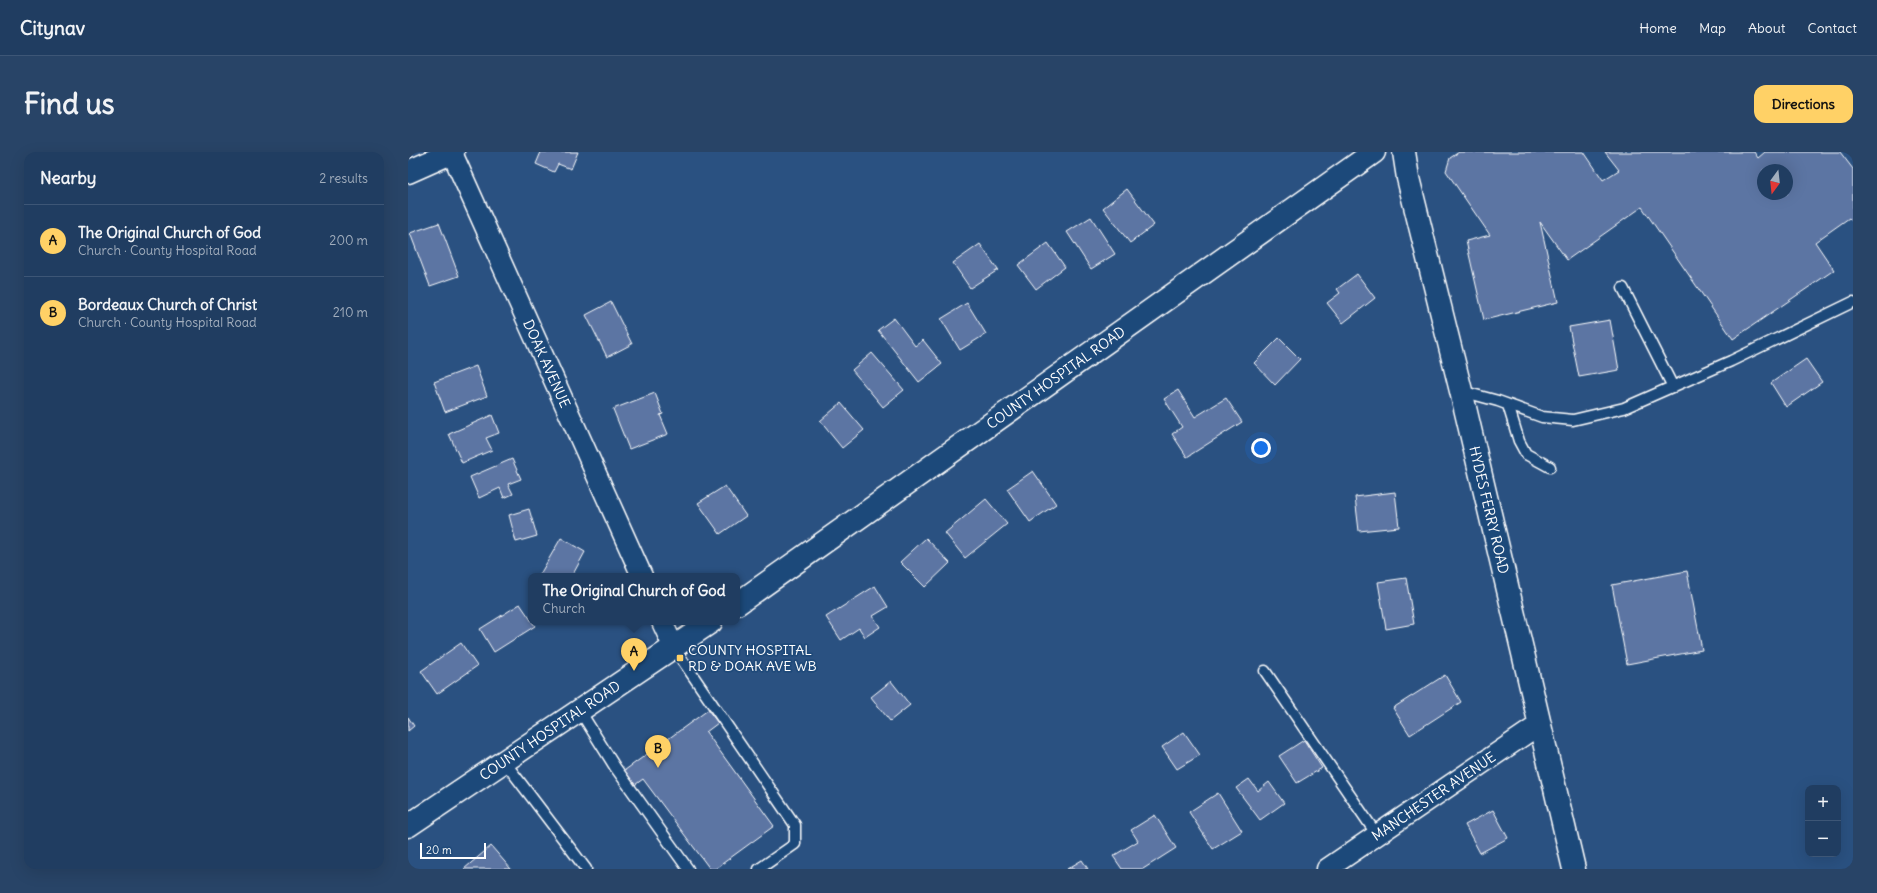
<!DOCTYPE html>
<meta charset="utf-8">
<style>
body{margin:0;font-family:Delius,sans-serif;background:#284467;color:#f1f3f6}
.controls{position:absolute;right:12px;bottom:12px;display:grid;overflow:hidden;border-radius:8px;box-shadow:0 4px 16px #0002}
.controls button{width:36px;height:36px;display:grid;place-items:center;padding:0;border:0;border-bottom:1px solid #3d5676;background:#203d61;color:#f1f3f6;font:20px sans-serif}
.compass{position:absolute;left:1349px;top:12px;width:36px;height:36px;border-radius:50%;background:#203d61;box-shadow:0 4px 16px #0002;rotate:195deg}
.scale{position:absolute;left:12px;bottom:10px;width:66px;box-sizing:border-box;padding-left:4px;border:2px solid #fff;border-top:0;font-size:11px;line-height:14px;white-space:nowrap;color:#fff;-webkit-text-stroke:3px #1f4a7a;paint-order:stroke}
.you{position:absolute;left:853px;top:296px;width:14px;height:14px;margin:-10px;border:3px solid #fff;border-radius:50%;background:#1a73e8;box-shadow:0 0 0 6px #1a73e833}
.badge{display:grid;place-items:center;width:26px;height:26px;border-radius:50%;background:#ffd166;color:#111;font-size:13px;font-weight:700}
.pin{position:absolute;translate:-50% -33px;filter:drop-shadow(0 1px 2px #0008)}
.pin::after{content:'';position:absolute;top:21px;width:14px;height:12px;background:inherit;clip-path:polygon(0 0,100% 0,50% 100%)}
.popup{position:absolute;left:120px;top:421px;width:212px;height:52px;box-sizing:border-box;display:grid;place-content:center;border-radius:8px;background:#203d61;filter:drop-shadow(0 1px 3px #0005);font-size:13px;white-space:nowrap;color:#a2aebd}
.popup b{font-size:15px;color:#f1f3f6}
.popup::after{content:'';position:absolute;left:50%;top:100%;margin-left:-8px;border:8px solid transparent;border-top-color:#203d61}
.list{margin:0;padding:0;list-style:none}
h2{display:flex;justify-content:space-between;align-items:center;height:52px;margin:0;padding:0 16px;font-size:17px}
h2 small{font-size:13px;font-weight:400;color:#a2aebd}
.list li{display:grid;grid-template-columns:26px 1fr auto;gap:12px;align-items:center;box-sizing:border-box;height:72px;padding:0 16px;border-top:1px solid #3d5676}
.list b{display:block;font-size:15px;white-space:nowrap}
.list p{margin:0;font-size:13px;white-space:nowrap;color:#a2aebd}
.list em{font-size:13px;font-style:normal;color:#a2aebd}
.map{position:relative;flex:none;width:1445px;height:717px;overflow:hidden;border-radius:12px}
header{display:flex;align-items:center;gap:24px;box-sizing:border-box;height:56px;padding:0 20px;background:#203d61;border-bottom:1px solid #3d5676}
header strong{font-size:19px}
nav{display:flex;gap:22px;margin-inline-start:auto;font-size:14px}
.intro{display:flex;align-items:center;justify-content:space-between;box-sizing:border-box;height:96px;padding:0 24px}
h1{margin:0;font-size:28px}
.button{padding:10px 18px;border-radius:12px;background:#ffd166;color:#111;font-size:14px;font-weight:700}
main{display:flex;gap:24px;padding:0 24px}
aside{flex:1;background:#203d61;border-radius:12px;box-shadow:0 4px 16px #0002}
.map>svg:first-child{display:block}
.building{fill:#5c74a3;stroke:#fff;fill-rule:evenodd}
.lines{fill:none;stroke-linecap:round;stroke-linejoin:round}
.lane-casing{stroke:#fff;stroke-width:13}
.street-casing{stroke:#fff;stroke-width:23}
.secondary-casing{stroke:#fff;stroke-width:25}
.lane{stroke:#1f4a7a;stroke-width:10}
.street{stroke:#1f4a7a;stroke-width:20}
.secondary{stroke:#1f4a7a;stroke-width:22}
.poi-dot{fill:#ffd166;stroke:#1f4a7a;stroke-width:1.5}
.labels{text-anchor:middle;stroke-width:3.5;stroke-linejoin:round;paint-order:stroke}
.street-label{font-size:14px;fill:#fff;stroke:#1f4a7a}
.poi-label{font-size:14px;fill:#fff;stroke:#1f4a7a;text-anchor:start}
</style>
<header>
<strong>Citynav</strong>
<nav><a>Home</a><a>Map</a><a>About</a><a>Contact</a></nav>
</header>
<div class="intro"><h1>Find us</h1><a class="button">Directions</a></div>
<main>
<aside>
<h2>Nearby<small>2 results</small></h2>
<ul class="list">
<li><span class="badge">A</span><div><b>The Original Church of God</b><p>Church · County Hospital Road</p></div><em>200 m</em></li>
<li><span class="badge">B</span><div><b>Bordeaux Church of Christ</b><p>Church · County Hospital Road</p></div><em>210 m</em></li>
</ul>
</aside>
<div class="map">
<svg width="1445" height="717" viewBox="0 0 1445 717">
<rect width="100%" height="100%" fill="#2a5181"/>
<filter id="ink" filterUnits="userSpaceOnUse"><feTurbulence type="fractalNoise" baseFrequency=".025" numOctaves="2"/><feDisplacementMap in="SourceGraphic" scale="8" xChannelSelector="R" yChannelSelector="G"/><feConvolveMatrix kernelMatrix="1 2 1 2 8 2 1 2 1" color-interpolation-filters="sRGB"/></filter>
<g filter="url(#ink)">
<path class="building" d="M133,0H170L163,17L150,12L146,20L128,12Z
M1051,0H1176L1195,28L1211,18L1197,0H1346L1350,6L1357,0H1432L1445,17V70L1441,66L1407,90L1426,118L1325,187L1234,55L1159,108L1132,70L1150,150L1076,168L1058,89L1082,83L1038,19L1042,6ZM1355,18H1379V42H1355Z
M719,37L746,73L722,91L695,56Z
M683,65L707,102L683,117L659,80Z
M31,71L51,124L22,134L2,81Z
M640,91L657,115L628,137L610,113Z
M572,92L590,118L562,136L545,111Z
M949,122L967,146L935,171L919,151L932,141L929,137Z
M203,150L224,192L199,205L178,163Z
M559,151L578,182L552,198L533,167Z
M486,166L507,194L515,188L534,212L511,230L470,178Z
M1202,168L1211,218L1171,225L1161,175Z
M871,186L892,207L867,233L846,211Z
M464,201L496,238L475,255L444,218Z
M1398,207L1414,230L1378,255L1363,231Z
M68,214L79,244L37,260L26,230Z
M770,238L787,265L818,246L834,270L779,305L764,282L774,275L756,247Z
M247,241L255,262L252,263L260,282L221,297L205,257Z
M433,251L456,278L434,296L412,269Z
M84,263L91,281L78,286L84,298L54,311L41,282Z
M104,307L113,327L100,332L105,342L96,346L92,336L71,346L62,325Z
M625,319L648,352L622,370L599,337Z
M317,334L338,364L312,382L290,351Z
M987,340L991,375L951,379L947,345Z
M578,347L599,372L557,406L537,381Z
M121,357L129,384L108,390L101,363Z
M153,386L177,400L164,424H131Z
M518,386L542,411L517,435L492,410Z
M1279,419L1294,498L1219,512L1204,433Z
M998,426L1006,472L978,477L970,430Z
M467,434L480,455L465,464L472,475L457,485L451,476L433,488L418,465Z
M112,452L127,474L86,500L72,477Z
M53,491L69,514L29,542L13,519Z
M1037,523L1053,550L1002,583L985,556Z
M483,529L502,553L482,569L463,545Z
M300,558L310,571L298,580L366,674L307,717H302L235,627L224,635L213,621Z
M0,565L6,574L0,579Z
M776,580L792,603L769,617L754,595Z
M896,588L914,616L889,631L871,604Z
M841,627L850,639L861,630L876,651L852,668L828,636Z
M810,641L834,679L805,697L781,660Z
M1085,658L1100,686L1072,701L1057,673Z
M747,663L768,696L735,717H714L705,704L730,689L723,678Z
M83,694L103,717H56Z
M674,708L680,717H659Z"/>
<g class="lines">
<g class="lane-casing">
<path id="lane" d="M1215,136L1265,235
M1053,239L1090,249L1134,265L1165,268L1216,256L1323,209L1445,150
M1100,253L1111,289L1118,302L1142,315
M266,496L387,673V692L351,717
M857,519L969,683
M172,559L207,615L280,717
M96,609L178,717"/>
</g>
<g class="street-casing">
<g id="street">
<path id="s1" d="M44,1L234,424"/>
<path d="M254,470L266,496"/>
<path id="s2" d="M919,717L1132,572"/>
</g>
</g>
<g class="secondary-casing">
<g id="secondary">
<path id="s3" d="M996,0L1000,26L1053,239L1166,717"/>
<path d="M0,20L45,0"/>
<path id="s4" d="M329,452L966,0"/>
<path id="s5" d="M0,674L303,470"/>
</g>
</g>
<use href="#lane" class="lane"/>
<use href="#street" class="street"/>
<use href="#secondary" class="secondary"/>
</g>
</g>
<rect class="poi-dot" x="268" y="502" width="8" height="8" rx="2"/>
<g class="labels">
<g class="street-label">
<text dy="5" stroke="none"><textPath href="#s1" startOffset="231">DOAK AVENUE</textPath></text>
<text dy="5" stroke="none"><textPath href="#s4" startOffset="391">COUNTY HOSPITAL ROAD</textPath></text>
<text dy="5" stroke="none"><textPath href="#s3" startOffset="368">HYDES FERRY ROAD</textPath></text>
<text dy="5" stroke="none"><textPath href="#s5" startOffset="171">COUNTY HOSPITAL ROAD</textPath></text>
<text dy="5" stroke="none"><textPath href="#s2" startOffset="129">MANCHESTER AVENUE</textPath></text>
</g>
<g class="poi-label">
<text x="280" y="503">COUNTY HOSPITAL<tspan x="280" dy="16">RD &amp; DOAK AVE WB</tspan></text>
</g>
</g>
</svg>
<div class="controls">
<button>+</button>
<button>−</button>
</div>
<svg class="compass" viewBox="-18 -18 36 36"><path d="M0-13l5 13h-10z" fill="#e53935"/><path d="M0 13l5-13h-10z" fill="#a2aebd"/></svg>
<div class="scale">20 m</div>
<div class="you"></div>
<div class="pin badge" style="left:226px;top:519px">A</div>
<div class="popup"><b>The Original Church of God</b>Church</div>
<div class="pin badge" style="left:250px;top:616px">B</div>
</div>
</main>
